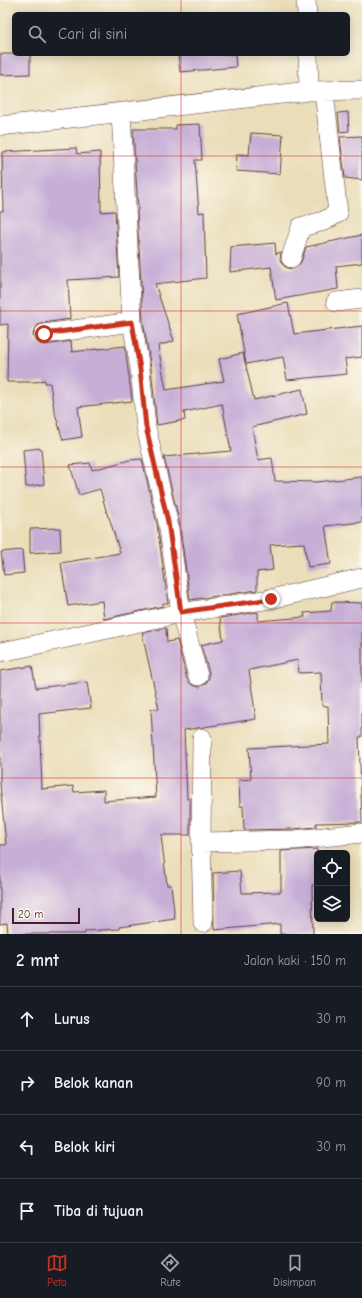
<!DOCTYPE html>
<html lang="id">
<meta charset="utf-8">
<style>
body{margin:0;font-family:"Comic Neue",sans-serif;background:#20242c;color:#f1f3f6}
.controls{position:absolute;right:12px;bottom:12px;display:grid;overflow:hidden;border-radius:6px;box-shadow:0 2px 10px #0003}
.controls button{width:36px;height:36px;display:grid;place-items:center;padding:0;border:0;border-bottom:1px solid #363941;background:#171b24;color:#f1f3f6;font:20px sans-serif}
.scale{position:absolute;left:12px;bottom:10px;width:68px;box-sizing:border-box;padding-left:4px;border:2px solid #4a1f2b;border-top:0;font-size:11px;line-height:14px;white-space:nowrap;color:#4a1f2b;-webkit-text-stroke:3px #fbf7ec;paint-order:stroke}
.stop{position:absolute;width:12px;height:12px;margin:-9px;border:3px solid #c8321e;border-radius:50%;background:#fff}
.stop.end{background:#c8321e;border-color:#fff;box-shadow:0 1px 4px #0008}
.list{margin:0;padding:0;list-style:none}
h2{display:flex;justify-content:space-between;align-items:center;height:52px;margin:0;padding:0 16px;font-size:17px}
h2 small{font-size:13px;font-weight:400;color:#9ea1a6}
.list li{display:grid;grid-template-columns:26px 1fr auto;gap:12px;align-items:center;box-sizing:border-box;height:64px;padding:0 16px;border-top:1px solid #363941}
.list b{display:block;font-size:15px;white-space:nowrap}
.list em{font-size:13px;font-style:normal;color:#9ea1a6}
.icon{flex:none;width:22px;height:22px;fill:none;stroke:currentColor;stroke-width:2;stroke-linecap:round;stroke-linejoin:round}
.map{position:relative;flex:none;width:362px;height:934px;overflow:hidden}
.search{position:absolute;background:#171b24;box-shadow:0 2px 10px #0003;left:12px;right:12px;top:12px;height:44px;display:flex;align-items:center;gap:10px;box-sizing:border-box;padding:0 14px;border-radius:6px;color:#9ea1a6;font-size:15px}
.sheet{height:308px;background:#171b24}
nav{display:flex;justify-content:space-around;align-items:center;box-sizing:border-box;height:56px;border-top:1px solid #363941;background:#171b24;font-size:11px;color:#9ea1a6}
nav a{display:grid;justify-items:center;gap:2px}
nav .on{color:#c8321e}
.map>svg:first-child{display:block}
.building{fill:#c6aed7}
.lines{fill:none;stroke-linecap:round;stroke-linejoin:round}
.street-casing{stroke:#623c40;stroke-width:20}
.street{stroke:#fff;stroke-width:19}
.route{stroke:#c8321e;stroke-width:5}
.grid{fill:none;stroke:#d62828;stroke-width:1;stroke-opacity:0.55}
</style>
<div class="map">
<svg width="362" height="934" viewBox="0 0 362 934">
<rect width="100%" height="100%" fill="#fbf7ec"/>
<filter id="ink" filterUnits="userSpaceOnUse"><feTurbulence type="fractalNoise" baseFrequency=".025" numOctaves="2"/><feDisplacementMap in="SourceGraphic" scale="8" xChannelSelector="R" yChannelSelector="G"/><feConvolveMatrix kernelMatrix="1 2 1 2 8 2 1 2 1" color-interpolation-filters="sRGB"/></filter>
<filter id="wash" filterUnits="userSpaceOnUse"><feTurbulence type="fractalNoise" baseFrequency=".012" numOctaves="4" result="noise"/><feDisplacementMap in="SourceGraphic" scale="16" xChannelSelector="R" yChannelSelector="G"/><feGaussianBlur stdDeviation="0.9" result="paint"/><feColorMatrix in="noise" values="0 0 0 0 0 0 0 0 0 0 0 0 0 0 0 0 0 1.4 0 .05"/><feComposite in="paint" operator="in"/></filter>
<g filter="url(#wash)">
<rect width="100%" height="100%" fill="#eadeb9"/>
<g id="blocks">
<path class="building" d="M0,54H30V74L0,75Z
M178,54H235L236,67L180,72Z
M348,112L349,131L340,132L338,113Z
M200,124L202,160H195L199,213L204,212L206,278L155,284L174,341L158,346L166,390L224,381L219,359L243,353L254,400L302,389L307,414L252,427L258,460L272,458L275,481L317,482L362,477V522L325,526L331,564L308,567L304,543L270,545L273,570L257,572V590L190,600L179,520L164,457L231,451L222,404L184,412L185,420L157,425L151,368L143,321L137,211L138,210L133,129H176V125Z
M251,133L283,135L280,174L236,171L237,154L249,155Z
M362,136V180L345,178L340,137Z
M76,148L77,154L100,152L101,212L115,211L119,277L68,280L70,319L43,323L38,325L34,330L33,336L36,341L40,344L45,345L71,341L72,352L125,346L132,401L78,407L82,437L63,440L54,410L50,383H45V380L35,382H7L8,324L0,325V211H3L2,152Z
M362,235V263L336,266L338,289L276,300L271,267L230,272L231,247L275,243L276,254L281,252L280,260L283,265L287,268L293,269L298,266L301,262L306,247Z
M288,303L294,334L362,326V357L345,359L347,374L287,380L283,357L246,364L237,314Z
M41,448L44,484L26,487L23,450Z
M142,459L157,524L168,603H163V606L104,619L102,601L68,606L61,563L120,553L109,517H108L100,489L79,495L70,465L90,463L92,470L130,460Z
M60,528L61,551L30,553V529Z
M22,550L24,573L4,575L1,552Z
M332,602L362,603V737H359L362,822L316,823V827L293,829L244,830L243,806H240L239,780L251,779L249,748L329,744L328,706H322L321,672L299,673L298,660L249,670L256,719L184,730L187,799H190V835H161L167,885H171L175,919L119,927V929L85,931V934H8L7,923L0,924V845H6L0,784V671L32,666L36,688L87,682L91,708L39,714L42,789L73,786L74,792L104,790V801L156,797L151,709H159L142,633L166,628L167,642L177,640L187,679L190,683L195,686L200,687L206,683L209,678V673L201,645L223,640L220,618L258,612V621L305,617L304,613L331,611Z
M317,849L316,885H312L313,934H280V924L214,930L213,873L240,871L242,893L281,892V851Z"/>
</g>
</g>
<g filter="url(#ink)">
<use href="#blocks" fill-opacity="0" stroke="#623c40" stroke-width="1"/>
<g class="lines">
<g class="street-casing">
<path id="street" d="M306,0L307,14
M308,54L309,91
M121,113L132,322L140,369L146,427L168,522L181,613L198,676
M0,126L309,91L362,90
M291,258L301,227L324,221L338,213L324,92
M336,302L362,299
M44,334L132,322
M0,652L21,648L181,613L271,599L362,578
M202,738L201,842L203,923
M201,842L294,840L362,833"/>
</g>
<use href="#street" class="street"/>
</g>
</g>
<g class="lines" filter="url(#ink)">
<path class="route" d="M44,334L132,322L140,369L146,427L168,522L181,612L271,599"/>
</g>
<path class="grid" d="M181,0V14M181,54V934M0,156H362M0,311H362M0,467H362M0,623H362M0,778H362"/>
</svg>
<div class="controls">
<button><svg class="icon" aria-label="locate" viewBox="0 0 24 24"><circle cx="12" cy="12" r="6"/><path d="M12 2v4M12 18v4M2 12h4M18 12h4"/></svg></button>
<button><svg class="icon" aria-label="layers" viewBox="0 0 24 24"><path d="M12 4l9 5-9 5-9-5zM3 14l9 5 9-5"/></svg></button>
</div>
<div class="scale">20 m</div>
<div class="stop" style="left:44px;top:334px"></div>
<div class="stop end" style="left:271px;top:599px"></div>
<div class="search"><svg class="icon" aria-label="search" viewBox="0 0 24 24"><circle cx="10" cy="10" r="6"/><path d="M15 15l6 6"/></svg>Cari di sini</div>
</div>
<section class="sheet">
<h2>2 mnt<small>Jalan kaki · 150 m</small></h2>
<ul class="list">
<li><svg class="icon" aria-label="ahead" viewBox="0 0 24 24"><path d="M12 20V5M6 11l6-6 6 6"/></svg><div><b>Lurus</b></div><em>30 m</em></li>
<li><svg class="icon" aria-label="right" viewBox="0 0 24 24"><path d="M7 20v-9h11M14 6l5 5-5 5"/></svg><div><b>Belok kanan</b></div><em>90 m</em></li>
<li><svg class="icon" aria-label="left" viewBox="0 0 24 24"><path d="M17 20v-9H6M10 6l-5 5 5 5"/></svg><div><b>Belok kiri</b></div><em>30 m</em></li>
<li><svg class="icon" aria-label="arrive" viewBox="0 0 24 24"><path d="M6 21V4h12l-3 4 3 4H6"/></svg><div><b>Tiba di tujuan</b></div></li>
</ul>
</section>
<nav>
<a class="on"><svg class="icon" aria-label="map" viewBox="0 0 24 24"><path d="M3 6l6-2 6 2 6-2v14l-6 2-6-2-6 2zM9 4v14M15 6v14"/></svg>Peta</a>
<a><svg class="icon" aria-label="directions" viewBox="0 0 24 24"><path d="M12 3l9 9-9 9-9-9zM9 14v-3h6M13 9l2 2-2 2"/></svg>Rute</a>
<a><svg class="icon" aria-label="saved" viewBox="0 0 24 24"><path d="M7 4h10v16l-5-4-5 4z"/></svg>Disimpan</a>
</nav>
